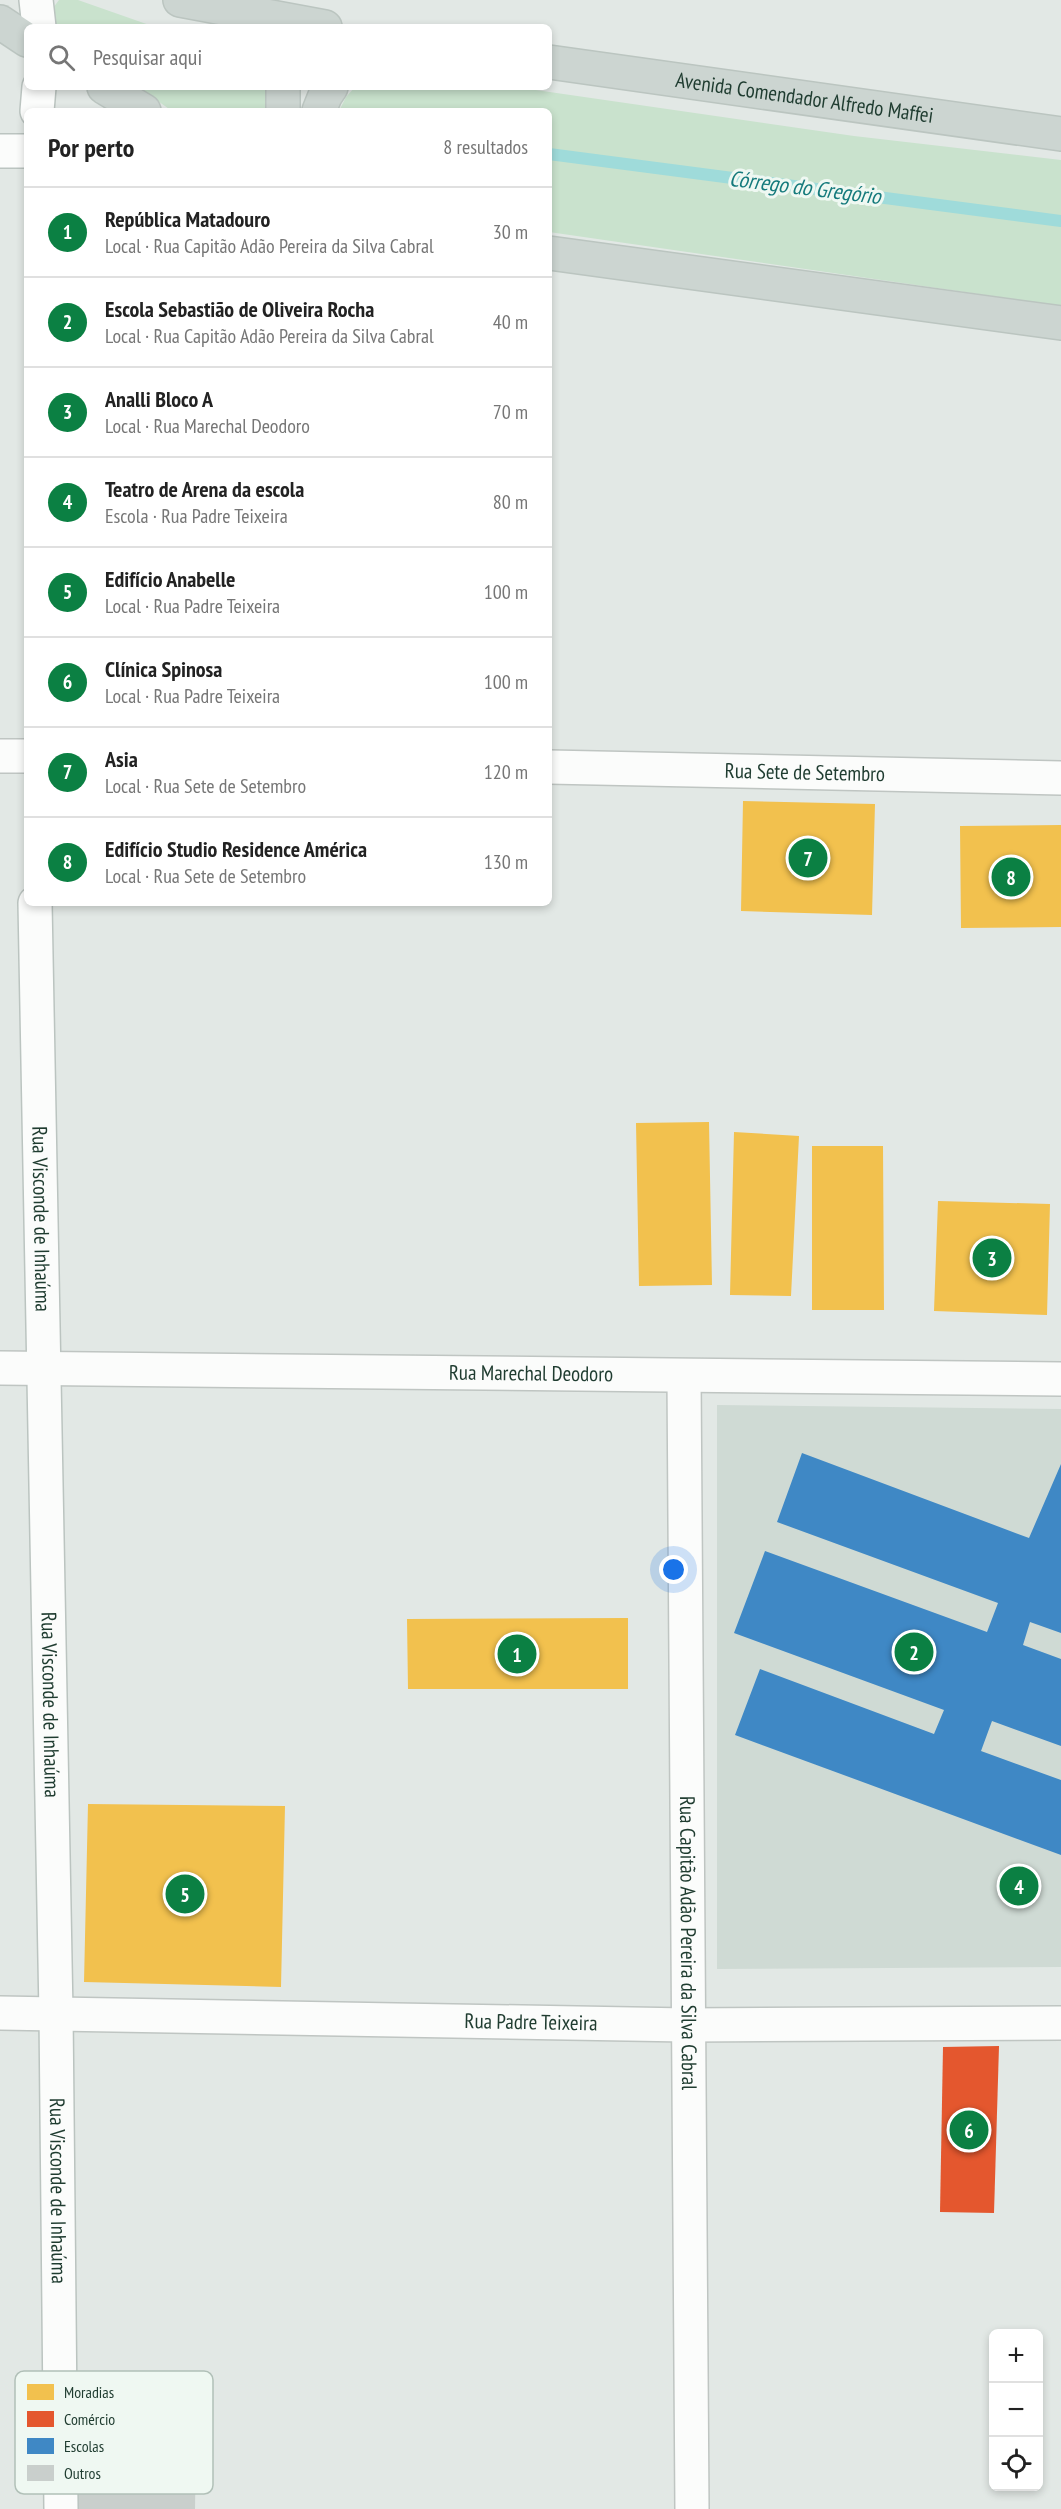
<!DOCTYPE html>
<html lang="pt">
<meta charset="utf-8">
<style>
body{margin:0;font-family:"PT Sans Narrow",sans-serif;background:#f6f6f6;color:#222}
.controls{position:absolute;right:18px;bottom:18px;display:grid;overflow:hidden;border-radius:9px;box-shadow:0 3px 9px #0003}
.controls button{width:54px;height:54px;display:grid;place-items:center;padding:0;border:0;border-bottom:2px solid #e0e0e0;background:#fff;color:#222;font:30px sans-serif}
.you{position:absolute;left:674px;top:1570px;width:21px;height:21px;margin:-15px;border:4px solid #fff;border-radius:50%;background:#1a73e8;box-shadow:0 0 0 9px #1a73e833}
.badge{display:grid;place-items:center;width:39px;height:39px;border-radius:50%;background:#0b8043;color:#fff;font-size:20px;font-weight:700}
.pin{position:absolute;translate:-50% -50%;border:3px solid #fff;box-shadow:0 2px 6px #0006}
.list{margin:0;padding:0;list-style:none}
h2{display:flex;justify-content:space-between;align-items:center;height:78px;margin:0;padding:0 24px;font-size:26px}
h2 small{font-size:20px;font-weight:400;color:#767676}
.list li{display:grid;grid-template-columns:39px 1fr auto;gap:18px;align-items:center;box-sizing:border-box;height:90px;padding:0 24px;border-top:2px solid #e0e0e0}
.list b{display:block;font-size:22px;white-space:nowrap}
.list p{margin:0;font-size:20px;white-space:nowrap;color:#767676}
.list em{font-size:20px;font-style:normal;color:#767676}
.icon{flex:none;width:33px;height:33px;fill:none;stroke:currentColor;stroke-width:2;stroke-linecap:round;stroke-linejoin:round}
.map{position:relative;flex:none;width:1061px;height:2509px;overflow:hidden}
.search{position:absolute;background:#fff;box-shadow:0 3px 9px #0003;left:24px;top:24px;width:528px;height:66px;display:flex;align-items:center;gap:15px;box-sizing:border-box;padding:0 21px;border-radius:9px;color:#767676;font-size:22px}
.panel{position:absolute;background:#fff;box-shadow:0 3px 9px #0003;left:24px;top:108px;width:528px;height:798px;border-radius:9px}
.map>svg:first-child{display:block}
.built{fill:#cfdad4}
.green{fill:#c9e2cd}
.homes{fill:#f2c14e}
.shops{fill:#e4572e}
.schools{fill:#3f88c5}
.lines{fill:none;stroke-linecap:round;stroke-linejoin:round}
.stream{stroke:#9fdbda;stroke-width:12}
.building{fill:#c9cfcc}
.street-casing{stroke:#bfc5c2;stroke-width:36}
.secondary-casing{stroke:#bbc4c0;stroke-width:36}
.primary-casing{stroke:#bbc5c0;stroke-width:36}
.street{stroke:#fbfcfb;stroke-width:33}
.secondary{stroke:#fbfcfb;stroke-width:33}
.primary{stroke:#ccd5d1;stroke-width:33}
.labels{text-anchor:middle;stroke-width:6;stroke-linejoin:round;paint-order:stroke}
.street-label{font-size:21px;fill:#1f3c30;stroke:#eff8f2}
.water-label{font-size:22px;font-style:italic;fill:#157a7c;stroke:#eff8f2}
.key{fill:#eff8f2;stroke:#b1c0b8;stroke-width:1.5}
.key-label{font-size:16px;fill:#1f3c30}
</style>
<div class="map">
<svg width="1061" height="2509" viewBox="0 0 1061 2509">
<rect width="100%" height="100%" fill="#e2e8e5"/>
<path class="built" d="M717,1405L1061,1409V1967L717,1969Z"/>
<path class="green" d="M59,0H78L155,27H56L53,8Z
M138,87H266L267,111H172Z
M355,87H515L854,136L1061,160V306L549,232V111H339L346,97Z"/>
<path class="homes" d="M743,801L875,804L872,915L741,911Z
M1061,825V927L961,928L960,826Z
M709,1122L712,1285L639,1286L636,1123Z
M734,1132L799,1136L791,1296L730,1295Z
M812,1146H883L884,1310H812Z
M938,1201L1050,1204L1047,1315L934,1311Z
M628,1618V1689H408L407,1619Z
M88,1804L285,1806L281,1987L84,1982Z"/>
<path class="shops" d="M999,2046L994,2213L940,2212L943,2047Z"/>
<path class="schools" d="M802,1453L1029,1538L1061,1464V1633L1030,1622L1023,1645L1061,1659V1746L992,1721L981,1751L1061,1780V1855L735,1735L760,1669L934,1734L944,1710L734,1633L765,1551L987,1632L998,1603L777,1522Z"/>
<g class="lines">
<path class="stream" d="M549,154L1061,221"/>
</g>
<path class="building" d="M72,2390L197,2392L195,2509H70Z"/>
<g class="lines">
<g class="street-casing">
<g id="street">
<path d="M0,756H27"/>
<path id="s1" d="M549,767L1061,778"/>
<path id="s2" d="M0,1368L1061,1379"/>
<path id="s3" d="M684,1376L692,2509"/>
<path id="s4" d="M0,2013L687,2025L1061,2023"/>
</g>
</g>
<g class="secondary-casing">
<g id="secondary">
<path d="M36,0L39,27"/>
<path d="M37,111L39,87"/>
<path d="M0,151H27"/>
<path id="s5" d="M35,903L56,2013L61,2509"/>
</g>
</g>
<g class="primary-casing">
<g id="primary">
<path d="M180,0L325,27"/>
<path d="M0,22L27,40"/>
<path id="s6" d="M549,62L1061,134"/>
<path d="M104,87L144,111"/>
<path d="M283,87V111"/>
<path d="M319,111L325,96L331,87"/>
<path d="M549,253L1061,323"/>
</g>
</g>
<use href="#street" class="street"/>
<use href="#secondary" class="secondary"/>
<use href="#primary" class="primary"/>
</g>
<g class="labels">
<g class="street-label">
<text dy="7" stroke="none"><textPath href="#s6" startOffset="258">Avenida Comendador Alfredo Maffei</textPath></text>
<text dy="7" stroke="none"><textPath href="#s1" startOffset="256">Rua Sete de Setembro</textPath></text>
<text dy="7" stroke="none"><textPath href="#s5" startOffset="316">Rua Visconde de Inhaúma</textPath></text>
<text dy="7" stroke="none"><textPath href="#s2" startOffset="531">Rua Marechal Deodoro</textPath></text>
<text dy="7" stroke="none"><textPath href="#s5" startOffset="802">Rua Visconde de Inhaúma</textPath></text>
<text dy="7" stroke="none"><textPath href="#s3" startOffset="567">Rua Capitão Adão Pereira da Silva Cabral</textPath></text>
<text dy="7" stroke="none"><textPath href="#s4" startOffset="531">Rua Padre Teixeira</textPath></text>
<text dy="7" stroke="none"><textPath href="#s5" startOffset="1288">Rua Visconde de Inhaúma</textPath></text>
</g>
<g class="water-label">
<text transform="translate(805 187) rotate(7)" y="8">Córrego do Gregório</text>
</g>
</g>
<rect x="15" y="2371" width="198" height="123" rx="9" class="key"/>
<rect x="27" y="2384" width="27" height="16" fill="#f2c14e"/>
<rect x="27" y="2411" width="27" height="16" fill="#e4572e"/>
<rect x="27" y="2438" width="27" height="16" fill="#3f88c5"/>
<rect x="27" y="2465" width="27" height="16" fill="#c9cfcc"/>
<g class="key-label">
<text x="64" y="2398">Moradias</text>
<text x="64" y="2425">Comércio</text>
<text x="64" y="2452">Escolas</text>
<text x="64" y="2479">Outros</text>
</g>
</svg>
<div class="controls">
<button>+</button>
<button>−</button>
<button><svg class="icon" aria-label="locate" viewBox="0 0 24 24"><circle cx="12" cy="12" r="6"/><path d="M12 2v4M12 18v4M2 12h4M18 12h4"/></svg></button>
</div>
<div class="you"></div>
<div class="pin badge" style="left:517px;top:1654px">1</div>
<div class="pin badge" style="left:914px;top:1652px">2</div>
<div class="pin badge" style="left:992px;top:1258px">3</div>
<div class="pin badge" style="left:1019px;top:1886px">4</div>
<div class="pin badge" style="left:185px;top:1894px">5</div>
<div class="pin badge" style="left:969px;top:2130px">6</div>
<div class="pin badge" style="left:808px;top:858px">7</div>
<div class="pin badge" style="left:1011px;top:877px">8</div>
<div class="search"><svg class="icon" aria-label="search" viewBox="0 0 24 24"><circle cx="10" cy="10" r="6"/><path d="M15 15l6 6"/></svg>Pesquisar aqui</div>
<section class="panel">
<h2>Por perto<small>8 resultados</small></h2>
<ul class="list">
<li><span class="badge">1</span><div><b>República Matadouro</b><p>Local · Rua Capitão Adão Pereira da Silva Cabral</p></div><em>30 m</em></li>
<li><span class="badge">2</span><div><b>Escola Sebastião de Oliveira Rocha</b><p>Local · Rua Capitão Adão Pereira da Silva Cabral</p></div><em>40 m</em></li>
<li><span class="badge">3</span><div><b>Analli Bloco A</b><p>Local · Rua Marechal Deodoro</p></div><em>70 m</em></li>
<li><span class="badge">4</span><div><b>Teatro de Arena da escola</b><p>Escola · Rua Padre Teixeira</p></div><em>80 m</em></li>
<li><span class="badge">5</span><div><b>Edifício Anabelle</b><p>Local · Rua Padre Teixeira</p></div><em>100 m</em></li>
<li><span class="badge">6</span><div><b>Clínica Spinosa</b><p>Local · Rua Padre Teixeira</p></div><em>100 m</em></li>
<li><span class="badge">7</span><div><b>Asia</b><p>Local · Rua Sete de Setembro</p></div><em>120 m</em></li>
<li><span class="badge">8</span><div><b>Edifício Studio Residence América</b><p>Local · Rua Sete de Setembro</p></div><em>130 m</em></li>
</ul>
</section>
</div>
